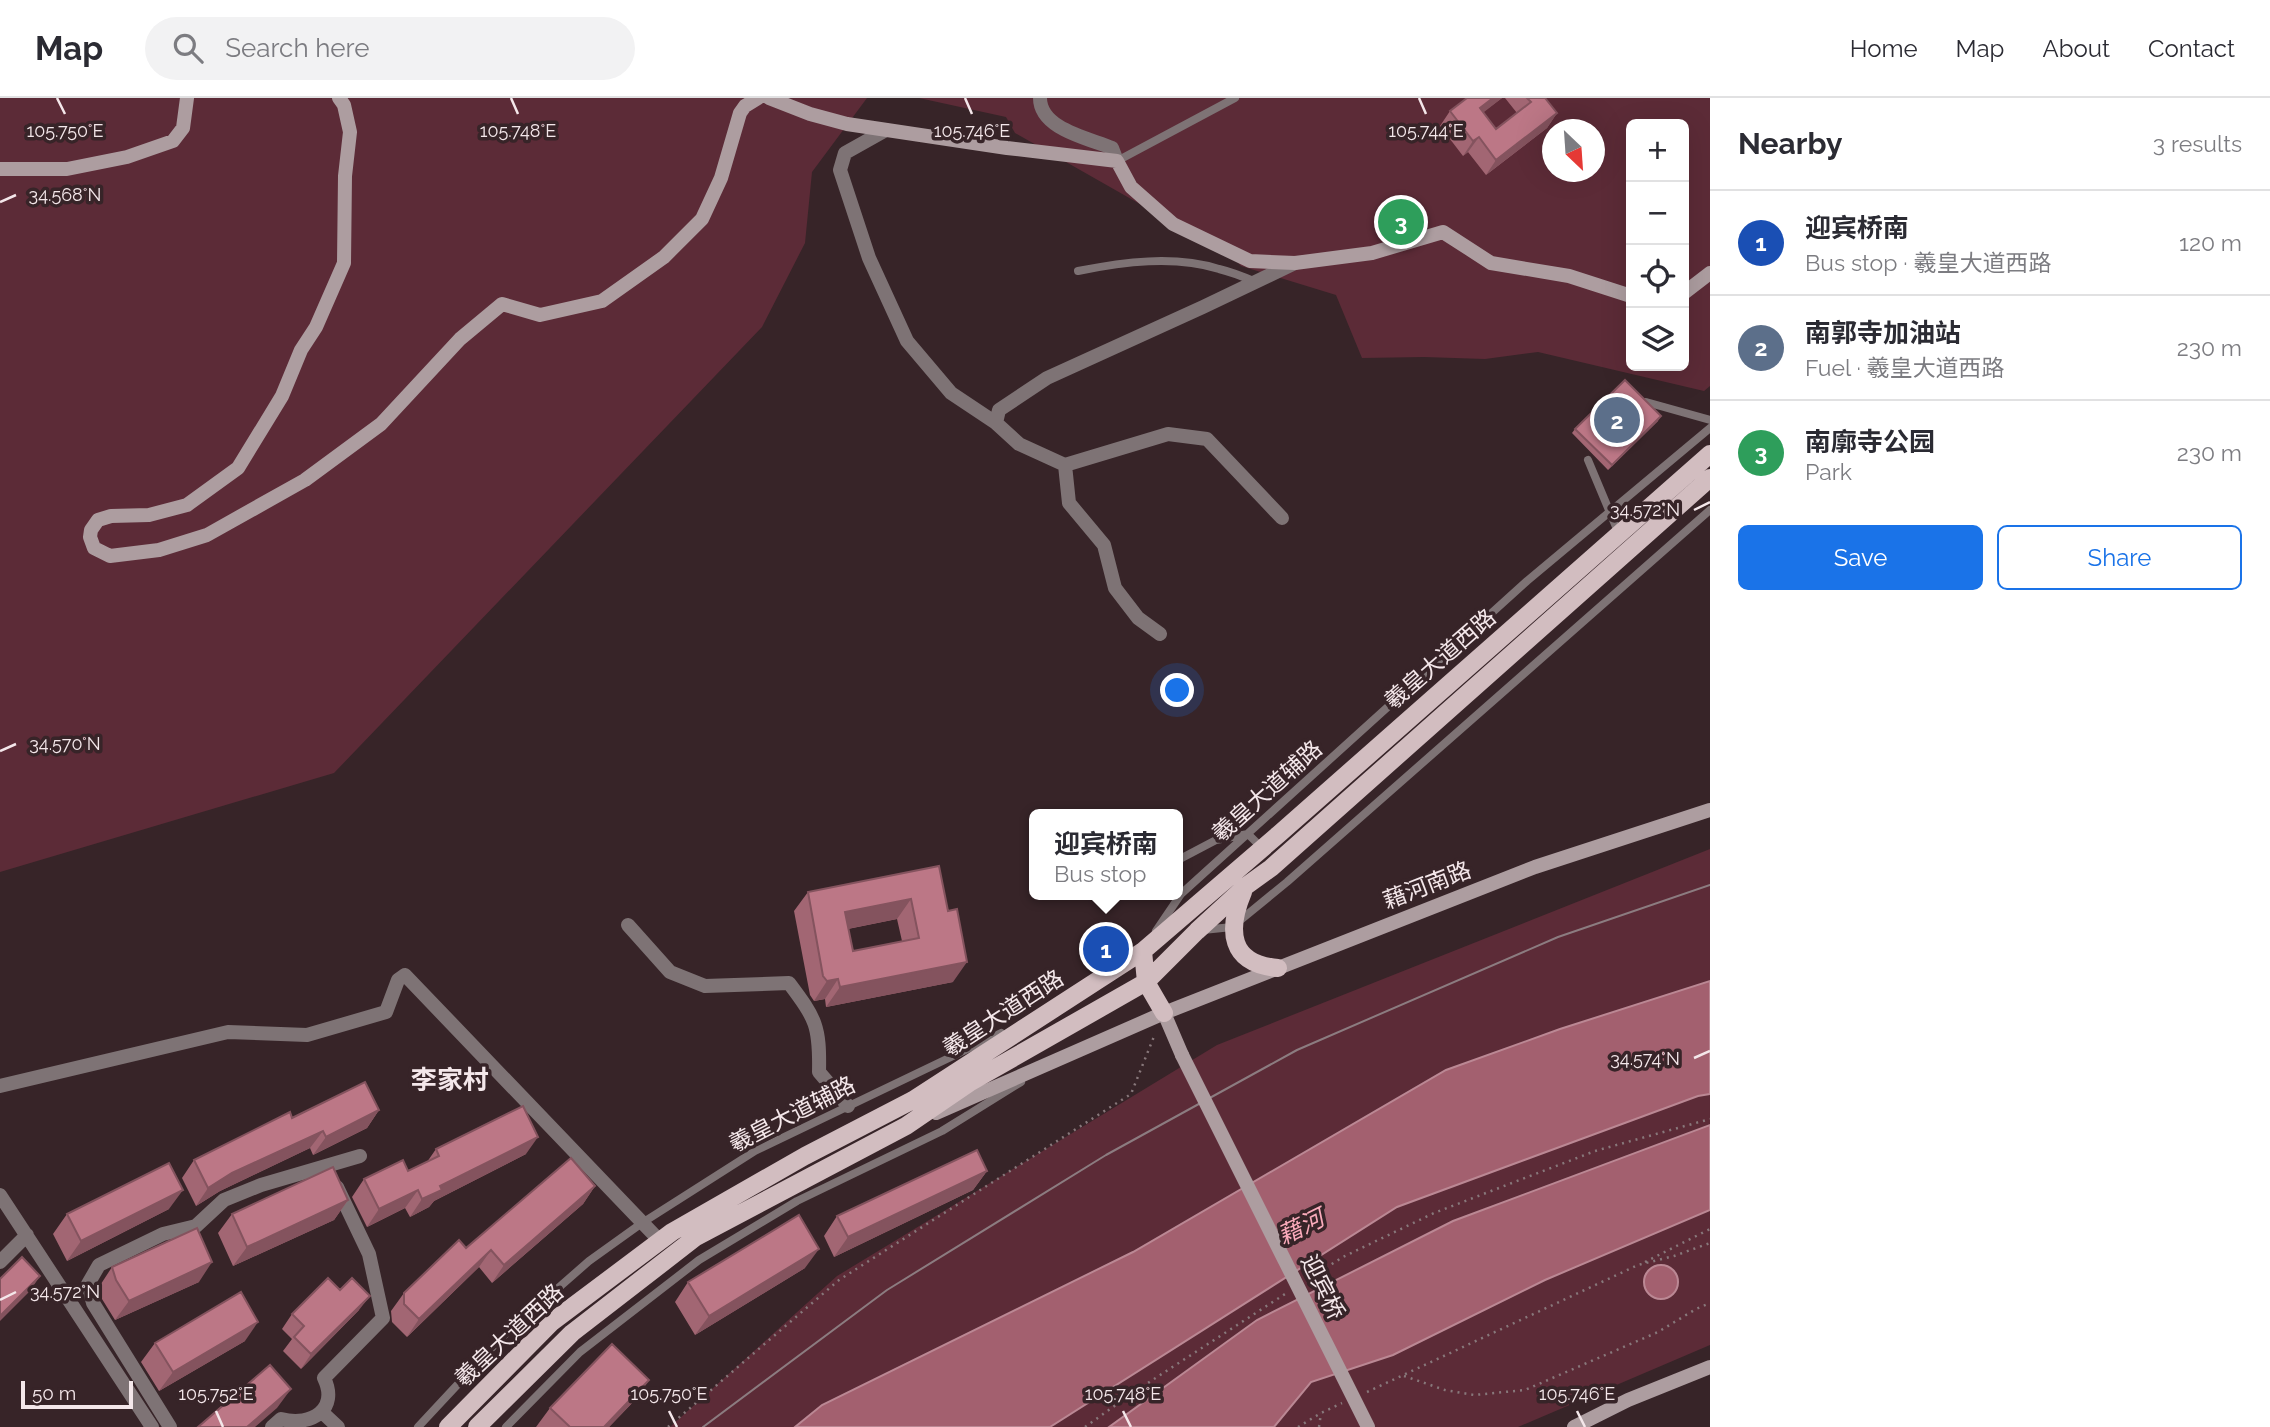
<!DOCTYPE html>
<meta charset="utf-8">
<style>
body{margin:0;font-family:Raleway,"Noto Sans SC",sans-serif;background:#f2f2f3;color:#2b2b33}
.controls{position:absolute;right:21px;top:21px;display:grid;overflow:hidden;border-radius:10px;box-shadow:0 7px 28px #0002}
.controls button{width:63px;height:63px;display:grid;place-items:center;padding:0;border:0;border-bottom:2px solid #e1e1e2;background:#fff;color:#2b2b33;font:35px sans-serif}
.compass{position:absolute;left:1542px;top:21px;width:63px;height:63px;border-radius:50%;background:#fff;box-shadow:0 7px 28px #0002;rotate:155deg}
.scale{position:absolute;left:21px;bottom:18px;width:112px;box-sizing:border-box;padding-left:7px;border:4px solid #f4e7ea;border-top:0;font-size:19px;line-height:24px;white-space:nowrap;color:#f4e7ea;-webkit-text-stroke:5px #372428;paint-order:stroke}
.you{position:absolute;left:1178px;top:593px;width:24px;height:24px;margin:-18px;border:5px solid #fff;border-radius:50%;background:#1a73e8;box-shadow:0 0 0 10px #1a73e833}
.badge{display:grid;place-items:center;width:46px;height:46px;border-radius:50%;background:#1a73e8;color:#fff;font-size:23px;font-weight:700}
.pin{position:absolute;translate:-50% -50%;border:4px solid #fff;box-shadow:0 2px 7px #0006}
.popup{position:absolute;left:1029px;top:711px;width:154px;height:91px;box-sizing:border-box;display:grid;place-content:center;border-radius:10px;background:#fff;filter:drop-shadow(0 2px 5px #0005);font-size:23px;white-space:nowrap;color:#7c7c81}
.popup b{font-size:26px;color:#2b2b33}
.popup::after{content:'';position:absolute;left:50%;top:100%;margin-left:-14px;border:14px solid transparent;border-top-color:#fff}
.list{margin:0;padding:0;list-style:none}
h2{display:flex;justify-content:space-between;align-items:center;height:91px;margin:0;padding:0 28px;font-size:30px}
h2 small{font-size:23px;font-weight:400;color:#7c7c81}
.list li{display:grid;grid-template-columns:46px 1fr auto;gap:21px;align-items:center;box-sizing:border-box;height:105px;padding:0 28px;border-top:2px solid #e1e1e2}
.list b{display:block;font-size:26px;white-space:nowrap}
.list p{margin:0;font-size:23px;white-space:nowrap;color:#7c7c81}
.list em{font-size:23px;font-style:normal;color:#7c7c81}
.actions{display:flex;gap:14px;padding:21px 28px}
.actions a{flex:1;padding:16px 0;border:2px solid #1a73e8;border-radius:10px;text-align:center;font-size:24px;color:#1a73e8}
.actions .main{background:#1a73e8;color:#fff}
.icon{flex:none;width:38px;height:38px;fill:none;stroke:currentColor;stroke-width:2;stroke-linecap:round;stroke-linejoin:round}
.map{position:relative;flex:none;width:1710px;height:1329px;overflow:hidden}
header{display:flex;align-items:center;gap:42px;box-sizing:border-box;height:98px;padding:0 35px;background:#fff;border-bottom:2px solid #e1e1e2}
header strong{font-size:33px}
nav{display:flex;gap:38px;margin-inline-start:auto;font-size:24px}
.search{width:490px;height:63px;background:#f2f2f3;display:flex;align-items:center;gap:18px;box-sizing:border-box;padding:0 24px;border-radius:38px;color:#7c7c81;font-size:26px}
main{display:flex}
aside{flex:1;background:#fff}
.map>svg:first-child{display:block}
.green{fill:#5c2b37;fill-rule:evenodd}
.water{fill:#a3606f;stroke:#bb8894;stroke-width:2}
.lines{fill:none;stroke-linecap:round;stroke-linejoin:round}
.path{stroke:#88787b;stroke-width:2.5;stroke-dasharray:2 5;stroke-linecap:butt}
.lane{stroke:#7e7375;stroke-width:8}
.street{stroke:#7e7375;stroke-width:14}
.secondary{stroke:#ad9da0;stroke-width:14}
.primary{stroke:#d2bdc0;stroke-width:18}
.tram{stroke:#8c7c80;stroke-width:2}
.secondary-bridge{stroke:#ad9da0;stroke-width:14}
.wall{fill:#a26673;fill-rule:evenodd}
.shaded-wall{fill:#84535e}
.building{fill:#bc7786;stroke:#84535e;stroke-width:2;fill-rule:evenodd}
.ticks{fill:none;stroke:#f4e7ea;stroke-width:2.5}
.labels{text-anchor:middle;stroke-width:7;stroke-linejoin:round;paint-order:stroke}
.street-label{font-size:23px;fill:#f4e7ea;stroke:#372428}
.water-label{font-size:24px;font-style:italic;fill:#faabbb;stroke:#372428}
.quarter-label{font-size:26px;font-weight:bold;fill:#f4e7ea;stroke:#372428}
.ticks-label{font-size:18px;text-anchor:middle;fill:#f4e7ea;stroke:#372428;stroke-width:7;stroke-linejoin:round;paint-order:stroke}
</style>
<header>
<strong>Map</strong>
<div class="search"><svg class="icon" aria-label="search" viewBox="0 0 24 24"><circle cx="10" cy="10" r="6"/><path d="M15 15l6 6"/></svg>Search here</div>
<nav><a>Home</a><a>Map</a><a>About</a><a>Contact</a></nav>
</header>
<main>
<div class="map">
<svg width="1710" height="1329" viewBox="0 0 1710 1329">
<rect width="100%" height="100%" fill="#372428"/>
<path class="green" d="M0,0H867L812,74L805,145L762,229L334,675L0,774Z
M919,0H1710V288L1704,293L1538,254L1485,261L1424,259L1362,260L1336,197L1241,168L1233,159L1015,35L1006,19ZM1631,26H1684V268H1631ZM1552,32H1594V74H1552Z
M1710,751V883L1560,931L1446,972L1133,1154L822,1307L795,1329H670L837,1178L1217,947Z
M1710,996V1247L1518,1329H1050L1397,1109L1698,998Z"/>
<path class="water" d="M1710,883V996L1698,998L1397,1109L1050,1329H795L822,1307L1133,1154L1446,972L1560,931Z
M1710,1027V1112L1545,1182L1393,1257L1311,1284L1274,1329H1109L1257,1222L1453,1123Z
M1644 1184a17 17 0 1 1 34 0a17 17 0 1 1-34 0Z"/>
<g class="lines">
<path class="path" d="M1645,1164L1710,1131
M1308,1181L1343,1159L1434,1115L1595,1053L1710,1021
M1404,1278L1445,1292L1474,1297L1525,1292L1658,1234L1696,1211L1710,1205
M1367,1294L1638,1167L1674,1158L1710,1145
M668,1329L839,1182L1131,996L1155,936
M1085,1329L1134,1294L1285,1196
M1298,1329L1321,1315L1342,1305
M1319,1329L1321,1315"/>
<path class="lane" d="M1117,63L1235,0
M1078,173C1123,164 1174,157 1219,171C1232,174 1244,179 1256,184
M1646,304L1710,322
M1588,362L1619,436
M1178,762L1216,742L1248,736L1262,750
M1102,799L1108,797
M1203,832L1232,829L1287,784L1710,412
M1156,833L1181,796L1527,483L1710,330
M418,1329L500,1241L589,1163L642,1125L755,1053L1001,935
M506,1329L580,1254L699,1162L797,1103L942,1033L1021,984"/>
<path class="street" d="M1040,0C1040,31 1088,40 1112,50L1117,63
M886,32L845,55L840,72L869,160L907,243L951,295L996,325
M1065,367L1069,405L1104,447L1115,490L1138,520L1160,536
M1282,420L1207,341L1168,336L1065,367L1019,346L996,325L999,312L1047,280L1203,209L1295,165
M628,827L670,874L705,888L789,885C816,921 820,928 819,974L848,1008
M0,988L228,934L307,937L386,914L398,882L405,877L660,1143
M0,1097L152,1329
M0,1164L27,1137
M323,1315L338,1329
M170,1329L93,1205L88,1186L99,1167L163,1136L196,1128L224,1102L261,1087L360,1058
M272,1329L281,1321C312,1329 339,1311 324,1280L383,1220L369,1156L337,1089"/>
<path class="secondary" d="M339,0L344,7L350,34L345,78L344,165L316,229L301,252L282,298L238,370L187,407L149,417L111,418L98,422L91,432L90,439L94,450L110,458L159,452L207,437L305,382L381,326L460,241L502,206L540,217L602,203L664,159L702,121L721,80L740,15L745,8L758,0
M769,0L810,16L847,26L1007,50L1117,63L1131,89L1173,126L1250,163L1295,165L1372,155L1443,134L1491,165L1569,178L1631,198
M0,71H67L127,59L173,43L183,30L187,0
M1684,195L1710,175
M1164,915L1182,957
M936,1015L1164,915L1535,769L1710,712
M1574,1329L1628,1302L1710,1269"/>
<path class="primary" d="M1243,794C1227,832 1229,866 1278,870
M1143,853L1146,884L1164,915
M448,1329L552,1224L672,1134L805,1058L913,1002L1143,853L1279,736L1710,356
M477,1329L572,1235L696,1139L906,1028L969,985L1146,884L1197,833L1246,788L1271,770L1710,380"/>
<path class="tram" d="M703,1329L887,1192L1106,1057L1297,952L1558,839L1710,787"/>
<path class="secondary-bridge" d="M1182,957L1368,1329"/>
</g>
<path class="wall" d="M1467,0H1502L1483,14L1496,31L1517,15L1505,0H1545L1557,15L1547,30L1486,77L1468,54L1463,58L1440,28L1450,13Z
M1658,323L1608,372L1572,335L1575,331Z
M939,768L953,884L826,909L825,901L814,903L810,897L794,813L808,794ZM897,821L902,843L853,853L848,831Z
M379,1012L367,1030L313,1057L310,1050L220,1093L196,1108L182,1080L194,1062L292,1020Z
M436,1051L526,1056L434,1103L429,1109L410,1119L405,1110L367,1129L352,1099L364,1081L408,1073L427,1064Z
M987,1073L973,1092L834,1159L824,1138L837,1118Z
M595,1088L583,1106L492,1185L479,1169L407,1239L392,1224L391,1213L404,1195L466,1150Z
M348,1102L334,1122L233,1168L218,1135L232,1116Z
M169,1111L67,1163L53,1136L67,1116Z
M112,1169L199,1184L115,1222L102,1201L99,1189Z
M805,1170L695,1237L675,1204L688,1184Z
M359,1212L301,1271L283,1253L292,1241L282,1231L292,1216Z
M245,1243L159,1293L141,1264L155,1245Z
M649,1282L636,1301L609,1329H536L550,1310Z"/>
<path class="shaded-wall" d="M1493,0H1502L1470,25L1480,10Z
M1557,15L1547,30L1486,77L1496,62Z
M1479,39L1468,54L1463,58L1473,43Z
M1661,318L1658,323L1608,372L1612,367Z
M911,801L897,821L832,834L845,814Z
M967,864L953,884L826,909L840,889Z
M838,881L825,901L814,903L827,883Z
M379,1012L367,1030L313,1057L326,1039Z
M323,1033L310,1050L220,1093L196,1108L208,1090L232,1075Z
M538,1039L526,1056L434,1103L429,1109L410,1119L422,1101L440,1088Z
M987,1073L973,1092L834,1159L848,1139Z
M595,1088L583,1106L492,1185L504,1167Z
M183,1092L169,1111L67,1163L81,1143Z
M418,1092L405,1110L367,1129L379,1111Z
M348,1102L334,1122L233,1168L247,1149Z
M819,1151L805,1170L695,1237L709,1218Z
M491,1152L479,1169L407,1239L419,1221Z
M212,1164L199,1184L115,1222L129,1203Z
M40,1178L30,1193L0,1223V1218Z
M370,1198L359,1212L301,1271L311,1256Z
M258,1224L245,1243L159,1293L173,1274Z
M649,1282L636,1301L609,1329H604Z
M291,1291L277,1310L255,1329H247Z"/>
<path class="building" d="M1467,0H1493L1480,10L1496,31L1531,4L1527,0H1545L1557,15L1496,62L1479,39L1473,43L1450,13Z
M1625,282L1661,318L1612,367L1575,331Z
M939,768L948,813L957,811L967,864L840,889L838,881L827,883L823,878L808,794ZM911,801L919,840L853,853L845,814Z
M365,984L379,1012L326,1039L323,1033L232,1075L208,1090L194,1062L290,1014L292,1020Z
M523,1008L538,1039L440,1088L442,1092L422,1101L418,1092L379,1111L364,1081L403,1062L408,1073L439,1058L436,1051Z
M977,1052L987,1073L848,1139L837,1118Z
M571,1060L595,1088L504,1167L491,1152L419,1221L404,1206V1195L459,1142L466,1150Z
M169,1065L183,1092L81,1143L67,1116Z
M333,1069L348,1102L247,1149L232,1116Z
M799,1117L819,1151L709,1218L688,1184Z
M197,1130L212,1164L129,1203L116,1182L112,1169Z
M22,1159L40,1178L0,1218V1181Z
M328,1180L340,1192L352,1180L370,1198L311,1256L294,1239L304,1228L292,1216Z
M241,1194L258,1224L173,1274L155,1245Z
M612,1246L649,1282L604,1329H570L550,1310Z
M270,1267L291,1291L247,1329H198Z"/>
<path class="ticks" d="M57,0L65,16M511,0L518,16M965,0L972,16M1419,0L1426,16M0,104L16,97M1694,412L1710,404M0,653L16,646M1694,960L1710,953M0,1202L16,1194M216,1313L223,1329M669,1313L677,1329M1123,1313L1131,1329M1577,1313L1585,1329"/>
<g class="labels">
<g class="street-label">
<text transform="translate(1440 561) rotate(-41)" y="8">羲皇大道西路</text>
<text transform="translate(1267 693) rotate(-42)" y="8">羲皇大道辅路</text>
<text transform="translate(1427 787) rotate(-21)" y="8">藉河南路</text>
<text transform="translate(1003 915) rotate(-33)" y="8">羲皇大道西路</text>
<text transform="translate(792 1016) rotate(-27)" y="8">羲皇大道辅路</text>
<text transform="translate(1323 1189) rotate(64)" y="8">迎宾桥</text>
<text transform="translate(509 1237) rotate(-43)" y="8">羲皇大道西路</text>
</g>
<g class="water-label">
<text transform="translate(1301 1129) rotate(-26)" y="8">藉河</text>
</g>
<g class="quarter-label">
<text x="450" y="991">李家村</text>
</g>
</g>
<g class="ticks-label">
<text x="65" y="39">105.750°E</text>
<text x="518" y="39">105.748°E</text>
<text x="972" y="39">105.746°E</text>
<text x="1426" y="39">105.744°E</text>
<text x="65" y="103">34.568°N</text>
<text x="1645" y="418">34.572°N</text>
<text x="65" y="652">34.570°N</text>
<text x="1645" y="967">34.574°N</text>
<text x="65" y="1200">34.572°N</text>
<text x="216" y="1302">105.752°E</text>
<text x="669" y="1302">105.750°E</text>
<text x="1123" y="1302">105.748°E</text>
<text x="1577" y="1302">105.746°E</text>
</g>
</svg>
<div class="controls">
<button>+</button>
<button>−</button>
<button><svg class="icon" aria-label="locate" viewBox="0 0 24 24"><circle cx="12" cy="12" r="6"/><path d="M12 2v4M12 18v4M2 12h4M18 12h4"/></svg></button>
<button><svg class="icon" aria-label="layers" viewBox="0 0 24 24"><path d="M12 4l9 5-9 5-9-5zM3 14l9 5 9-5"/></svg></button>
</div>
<svg class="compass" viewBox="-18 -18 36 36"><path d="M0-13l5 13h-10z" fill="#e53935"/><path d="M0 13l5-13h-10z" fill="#7c7c81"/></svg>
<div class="scale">50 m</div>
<div class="you"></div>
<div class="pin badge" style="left:1106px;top:851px;background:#1a4fb4">1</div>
<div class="popup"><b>迎宾桥南</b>Bus stop</div>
<div class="pin badge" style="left:1617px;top:322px;background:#5c6f8a">2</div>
<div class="pin badge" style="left:1401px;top:124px;background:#2e9e5b">3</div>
</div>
<aside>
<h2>Nearby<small>3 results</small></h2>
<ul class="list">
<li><span class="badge" style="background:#1a4fb4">1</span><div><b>迎宾桥南</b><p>Bus stop · 羲皇大道西路</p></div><em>120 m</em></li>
<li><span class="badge" style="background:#5c6f8a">2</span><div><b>南郭寺加油站</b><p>Fuel · 羲皇大道西路</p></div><em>230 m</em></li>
<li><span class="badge" style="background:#2e9e5b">3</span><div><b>南廓寺公园</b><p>Park</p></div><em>230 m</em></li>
</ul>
<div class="actions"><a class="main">Save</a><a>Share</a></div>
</aside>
</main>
